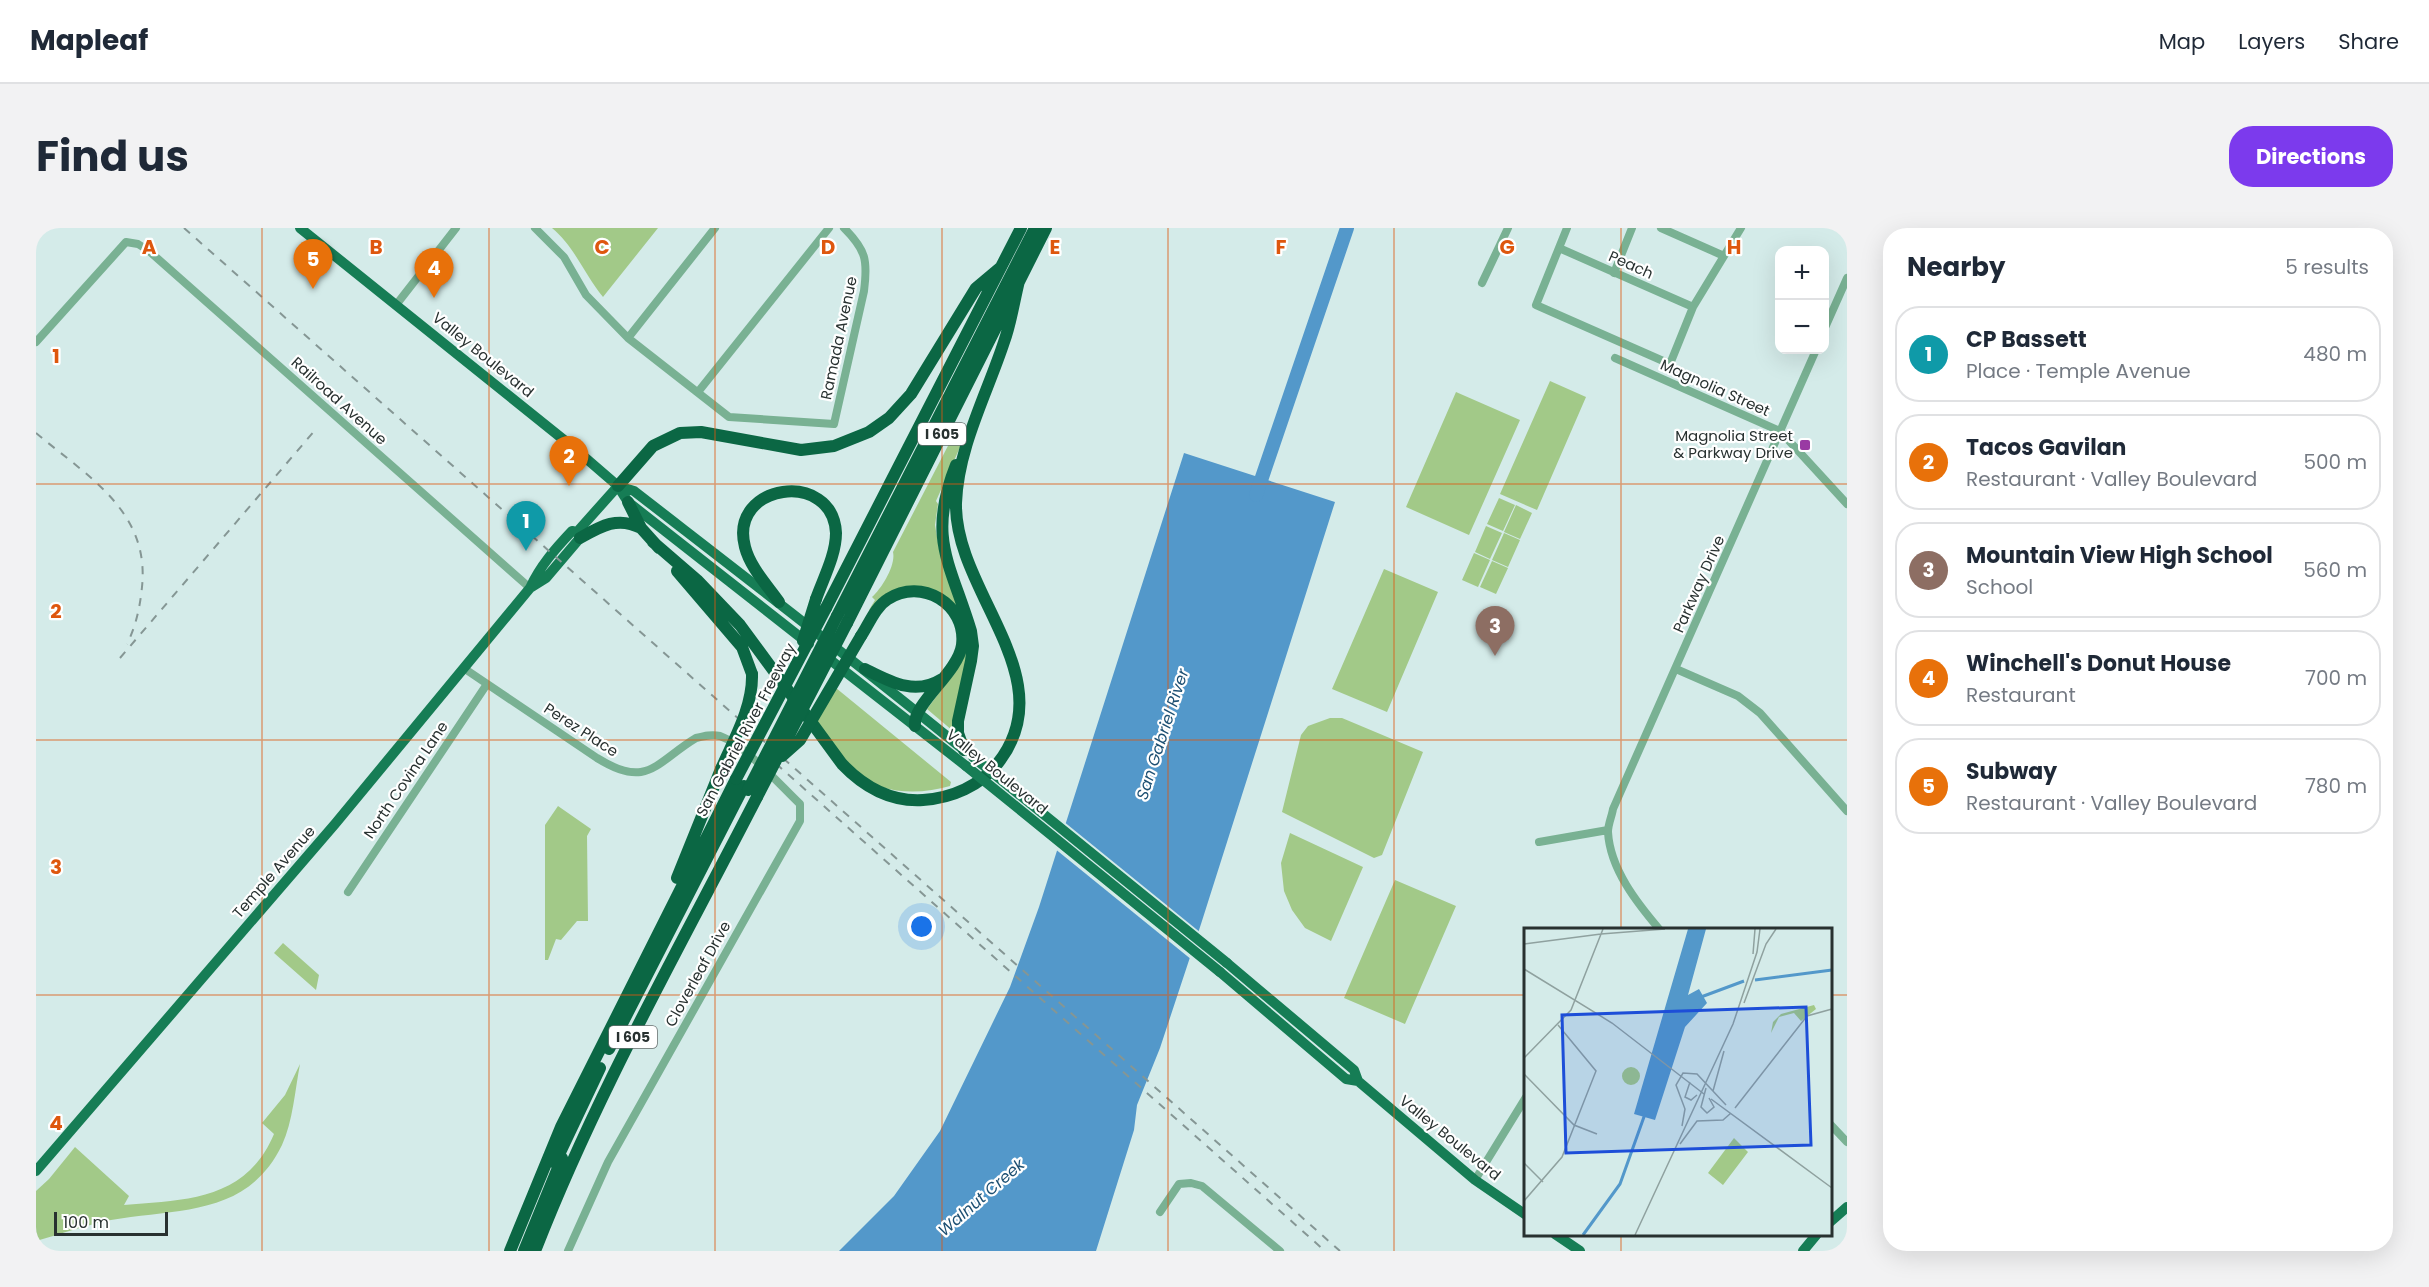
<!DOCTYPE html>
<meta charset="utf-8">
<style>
body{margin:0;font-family:Poppins,sans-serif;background:#f2f2f3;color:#1f2937}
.controls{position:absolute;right:18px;top:18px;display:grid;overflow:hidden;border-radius:12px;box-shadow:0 6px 24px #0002}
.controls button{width:54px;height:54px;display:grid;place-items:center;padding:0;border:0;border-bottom:2px solid #e0e1e3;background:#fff;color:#1f2937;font:30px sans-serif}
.scale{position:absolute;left:18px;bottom:15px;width:114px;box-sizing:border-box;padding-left:6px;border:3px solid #283130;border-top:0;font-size:16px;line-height:21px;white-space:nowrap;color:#283130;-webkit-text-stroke:4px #fff;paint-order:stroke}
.you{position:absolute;left:886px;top:699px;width:21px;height:21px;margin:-15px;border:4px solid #fff;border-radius:50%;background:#1a73e8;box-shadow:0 0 0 9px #1a73e833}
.badge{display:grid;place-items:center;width:39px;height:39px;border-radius:50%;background:#7c3aed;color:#fff;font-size:20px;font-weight:700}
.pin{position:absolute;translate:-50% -50px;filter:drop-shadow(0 2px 3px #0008)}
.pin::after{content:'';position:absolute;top:32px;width:21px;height:18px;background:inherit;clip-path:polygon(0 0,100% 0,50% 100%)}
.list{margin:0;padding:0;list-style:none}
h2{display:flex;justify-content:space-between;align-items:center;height:78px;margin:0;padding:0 24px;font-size:26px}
h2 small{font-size:20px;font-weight:400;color:#747a83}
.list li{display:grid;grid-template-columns:39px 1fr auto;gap:18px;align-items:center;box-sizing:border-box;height:96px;margin:0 12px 12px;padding:0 12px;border:2px solid #e0e1e3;border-radius:24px}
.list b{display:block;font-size:22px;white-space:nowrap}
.list p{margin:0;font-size:20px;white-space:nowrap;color:#747a83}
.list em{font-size:20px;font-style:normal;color:#747a83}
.map{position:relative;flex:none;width:1811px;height:1023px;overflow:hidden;border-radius:24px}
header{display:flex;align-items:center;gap:36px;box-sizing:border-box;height:84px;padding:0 30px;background:#fff;border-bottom:2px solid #e0e1e3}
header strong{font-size:28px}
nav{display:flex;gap:33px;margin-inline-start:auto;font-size:21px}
.intro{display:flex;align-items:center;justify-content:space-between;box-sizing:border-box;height:144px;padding:0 36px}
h1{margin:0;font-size:42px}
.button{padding:15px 27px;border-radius:24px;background:#7c3aed;color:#fff;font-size:21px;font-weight:700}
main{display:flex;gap:36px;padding:0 36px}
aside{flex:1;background:#fff;border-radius:24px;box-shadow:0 6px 24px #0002}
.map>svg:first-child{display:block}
.green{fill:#a2c988}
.water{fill:#5398ca}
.pier{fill:#d4ebe9}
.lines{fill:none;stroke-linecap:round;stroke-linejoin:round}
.river{stroke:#5398ca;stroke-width:14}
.minor{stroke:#79b193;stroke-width:8}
.major{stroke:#167d55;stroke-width:10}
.highway{stroke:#0b6744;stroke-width:12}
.rail{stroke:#859694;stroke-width:2;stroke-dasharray:8 8;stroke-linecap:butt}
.major-bridge{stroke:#167d55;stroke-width:10}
.highway-bridge{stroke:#0b6744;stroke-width:12}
.grid{fill:none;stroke:#de570e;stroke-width:1.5;stroke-opacity:0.55}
.poi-dot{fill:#993aa3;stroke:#fff;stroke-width:2}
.labels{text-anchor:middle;stroke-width:4.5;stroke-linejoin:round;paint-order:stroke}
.shield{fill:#fff;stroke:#686f6e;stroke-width:1.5}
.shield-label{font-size:14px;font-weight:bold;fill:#283130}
.street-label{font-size:15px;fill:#283130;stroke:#fff}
.poi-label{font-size:15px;fill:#283130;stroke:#fff;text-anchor:end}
.water-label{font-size:16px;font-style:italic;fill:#1d5073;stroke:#fff}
.inset-river{fill:none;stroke:#5398ca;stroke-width:3}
.inset-road{fill:none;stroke:#8fa19f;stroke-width:1.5}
.view{fill:#1d4ed8;fill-opacity:0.15;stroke:#1d4ed8;stroke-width:3}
.inset-edge{fill:none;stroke:#283130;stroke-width:3}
.grid-label{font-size:20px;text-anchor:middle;font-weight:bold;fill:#de570e;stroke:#fff;stroke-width:4.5;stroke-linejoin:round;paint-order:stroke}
</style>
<header>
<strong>Mapleaf</strong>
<nav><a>Map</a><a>Layers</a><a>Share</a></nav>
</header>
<div class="intro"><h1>Find us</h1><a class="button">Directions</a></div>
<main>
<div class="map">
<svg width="1811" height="1023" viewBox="0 0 1811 1023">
<rect width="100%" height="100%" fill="#d4ebe9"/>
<path class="green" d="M516,0H622L567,69C549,47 538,18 516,0Z
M1514,153L1550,169L1501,282L1464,266Z
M1420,164L1484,192L1433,307L1370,279Z
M915,212L925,217L900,273L902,276L899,297L903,321L927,390L933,417L917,503L891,481L922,440L926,392L884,359L833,382L839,372L836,369C846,360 860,337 857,324Z
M1463,270L1479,277L1467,303L1451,296Z
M1480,277L1496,285L1484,311L1468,304Z
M1450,298L1466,305L1454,331L1439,324Z
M1468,305L1484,312L1472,339L1456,332Z
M1438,325L1454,332L1442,359L1426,352Z
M1456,333L1472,340L1460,366L1444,359Z
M1348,341L1402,364L1351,484L1296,461Z
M800,460L915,554L914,558C884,567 843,567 820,544C804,529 792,508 779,491Z
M1294,490H1306L1387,524L1346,627L1338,630L1246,584L1265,507L1272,498Z
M522,578L555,601L551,608L552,693H541L525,712L520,711L512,732H509V597Z
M1254,605L1327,639L1295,713L1269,700L1256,682L1248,663L1245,635Z
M1359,652L1420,678L1369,796L1308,770Z
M247,715L283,747L280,762L238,725Z
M264,836C259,862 257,893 246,917C211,989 142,980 75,992C50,997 25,1006 0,1013V963L13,951L39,919L93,968L88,977C149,972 210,973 238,906L226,895L249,867Z"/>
<path class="water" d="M1148,225L1299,274L1165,696L1124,820L1101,877L1098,902L1060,1023H803L858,968L904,903L974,759L1003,679Z"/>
<path class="pier" d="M1027,593L1165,705L1156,732L1018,620Z"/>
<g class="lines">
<path class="river" d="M1220,267L1311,0"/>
<path class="minor" d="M499,0L528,29L550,67L592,110L693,189L798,196L828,63C832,32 830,22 808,0
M1531,0L1500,77L1634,136L1657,79L1705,0
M1625,0L1688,28
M1523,20L1657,79
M1578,45L1596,0
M1446,55L1472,0
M360,77L420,0
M1788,102L1811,50
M592,110L679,0
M0,114L90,14L102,16L113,23L494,360
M1579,130L1744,203L1811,276
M662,164L793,0
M429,441L561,530C612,562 620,534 660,510C668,508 676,506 684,508C709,517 744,557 764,576V593L572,934L532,1023
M1640,441L1702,468L1724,485L1811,583
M1503,614L1572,602
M312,664L451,456
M1624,702C1601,675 1574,641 1572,604C1572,596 1576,588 1577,581L1780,122
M1794,896L1811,914
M1439,952L1490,869
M1124,984L1143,956L1155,955L1166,958L1244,1023"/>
<path class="major" d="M264,0L538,220L582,258L592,274L773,416
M582,258L598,263C709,349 820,434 929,523
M494,360L510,350L544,310L542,304
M788,427L930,538
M1191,735L1318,842L1322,853L1439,952L1490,987
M1184,744L1310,851L1322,853
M0,943L299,596L494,360C504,338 519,321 536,303L541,304L582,258
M1794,994L1811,979
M1519,1006L1544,1023
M1767,1023L1781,1006"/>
<path class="highway" d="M920,237C891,310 914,334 935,403L937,418L935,433L922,493V505L928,522
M582,258L617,218L644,205L665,204L765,222L798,218L833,204L853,190L875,166L940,60L965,39
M592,274L605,300L623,320
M544,310C565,298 582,288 605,300
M617,314L661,352L704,397L806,536C828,559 854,574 887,572C916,570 944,558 962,535C1029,450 918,364 920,275C922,219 951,166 968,114C975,95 978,73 983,53
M641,343L706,419L716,446
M743,374C731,357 714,339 709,319C692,255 797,241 800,305C800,327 787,351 780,371
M790,380L985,0
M801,388L999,0
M811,395L1010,0
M825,408C833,396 839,379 852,371C885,349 931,376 926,417C922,445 876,476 879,498
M829,441C855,454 879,468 906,451
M641,650L685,541
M573,821L708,558
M519,935L564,840
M474,1023L525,899L700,551
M488,1023L526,930
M499,1023C560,866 644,719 721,569"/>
<path class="rail" d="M148,0L1304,1023
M0,205C51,248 114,283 106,359C104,379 100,398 91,416
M84,430L280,201
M728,525L1289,1023"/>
<path class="major-bridge" d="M937,529L1191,735
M930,538L1184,744"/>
<path class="highway-bridge" d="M767,413L780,371
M746,528L764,512L825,408
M685,541C698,511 717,479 716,446
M700,551L790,380
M712,562L801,388
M721,569L811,395"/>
</g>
<path class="grid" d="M226,0V1023M453,0V1023M679,0V1023M906,0V1023M1132,0V1023M1358,0V1023M1585,0V702M0,256H1811M0,512H1811M0,767H1490M1794,767H1811M1585,1006V1023"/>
<rect class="poi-dot" x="1763" y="211" width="12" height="12" rx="3"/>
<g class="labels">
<g class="shield">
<rect x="882" y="195" width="48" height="22" rx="4.5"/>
<rect x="573" y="798" width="48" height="22" rx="4.5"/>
</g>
<g class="shield-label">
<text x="906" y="211">I 605</text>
<text x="597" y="814">I 605</text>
</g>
<g class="street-label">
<text transform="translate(1595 37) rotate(24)" y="5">Peach</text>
<text transform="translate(803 110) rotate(-78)" y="5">Ramada Avenue</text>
<text transform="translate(447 127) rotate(39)" y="5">Valley Boulevard</text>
<text transform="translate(1679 160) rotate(24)" y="5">Magnolia Street</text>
<text transform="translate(303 173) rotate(42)" y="5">Railroad Avenue</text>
<text transform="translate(1663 356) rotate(-66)" y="5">Parkway Drive</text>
<text transform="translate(545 502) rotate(33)" y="5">Perez Place</text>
<text transform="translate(710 502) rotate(-62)" y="5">San Gabriel River Freeway</text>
<text transform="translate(961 544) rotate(39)" y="5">Valley Boulevard</text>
<text transform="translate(370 552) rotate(-56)" y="5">North Covina Lane</text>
<text transform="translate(238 644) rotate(-49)" y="5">Temple Avenue</text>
<text transform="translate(662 746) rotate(-61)" y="5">Cloverleaf Drive</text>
<text transform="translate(1414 910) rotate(39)" y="5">Valley Boulevard</text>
</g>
<g class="poi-label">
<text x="1757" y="213">Magnolia Street<tspan x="1757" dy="17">&amp; Parkway Drive</tspan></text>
</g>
<g class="water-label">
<text transform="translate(1126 506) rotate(-72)" y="6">San Gabriel River</text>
<text transform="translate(945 969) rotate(-41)" y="6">Walnut Creek</text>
</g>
</g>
<g transform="translate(1488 700)">
<rect width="308" height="308" fill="#d4ebe9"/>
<path d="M290,77L292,81L277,93L270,85L255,89L247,105L249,94L257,86ZM98 148a9 9 0 1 1 18 0a9 9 0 1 1-18 0ZM210,210L224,224L199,257L184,245Z" fill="#a2c988"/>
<path d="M164,1H182L164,67L175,61L183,75L161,99L131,192L110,186Z" fill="#5398ca"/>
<path class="inset-river" d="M231,52L308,42M177,69L220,53M59,307L96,256L121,186"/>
<path class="inset-road" d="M77,6L141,1M0,16L77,6M229,26L231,1M0,41L88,95L180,166M220,75L242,16L252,1M0,130L47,82L79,1M0,146L50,197L73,206M166,154L161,169L167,172L173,167M182,160L177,179L183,185L190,179L185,170M189,163L200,123M187,171L308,260M211,180L283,88L308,81M158,198L161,181L152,157L159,145L173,146L202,177M156,216L173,193L199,192L207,185M0,235L19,254M0,273L38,229L72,143L34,97M111,307L209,96L233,24L236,1"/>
<path class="view" d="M282,79L287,217L42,225L38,87Z"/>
<rect width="308" height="308" class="inset-edge"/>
</g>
<g class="grid-label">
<text x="113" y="26">A</text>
<text x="340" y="26">B</text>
<text x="566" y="26">C</text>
<text x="792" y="26">D</text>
<text x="1019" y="26">E</text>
<text x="1245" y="26">F</text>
<text x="1471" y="26">G</text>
<text x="1698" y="26">H</text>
<text x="20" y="135">1</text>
<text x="20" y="390">2</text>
<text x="20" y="646">3</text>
<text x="20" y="902">4</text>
</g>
</svg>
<div class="controls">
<button>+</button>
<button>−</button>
</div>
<div class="scale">100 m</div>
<div class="you"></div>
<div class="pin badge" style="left:490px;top:323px;background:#0f9aa8">1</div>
<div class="pin badge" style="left:533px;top:258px;background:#e8710a">2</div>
<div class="pin badge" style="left:1459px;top:428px;background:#8d6e63">3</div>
<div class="pin badge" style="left:398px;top:70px;background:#e8710a">4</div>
<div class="pin badge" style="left:277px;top:61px;background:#e8710a">5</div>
</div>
<aside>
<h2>Nearby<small>5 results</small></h2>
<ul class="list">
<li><span class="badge" style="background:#0f9aa8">1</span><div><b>CP Bassett</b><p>Place · Temple Avenue</p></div><em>480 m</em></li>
<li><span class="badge" style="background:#e8710a">2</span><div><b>Tacos Gavilan</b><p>Restaurant · Valley Boulevard</p></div><em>500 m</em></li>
<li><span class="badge" style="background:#8d6e63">3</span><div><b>Mountain View High School</b><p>School</p></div><em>560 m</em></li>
<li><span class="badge" style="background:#e8710a">4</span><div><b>Winchell's Donut House</b><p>Restaurant</p></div><em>700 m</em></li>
<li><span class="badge" style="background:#e8710a">5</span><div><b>Subway</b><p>Restaurant · Valley Boulevard</p></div><em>780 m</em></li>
</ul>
</aside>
</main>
